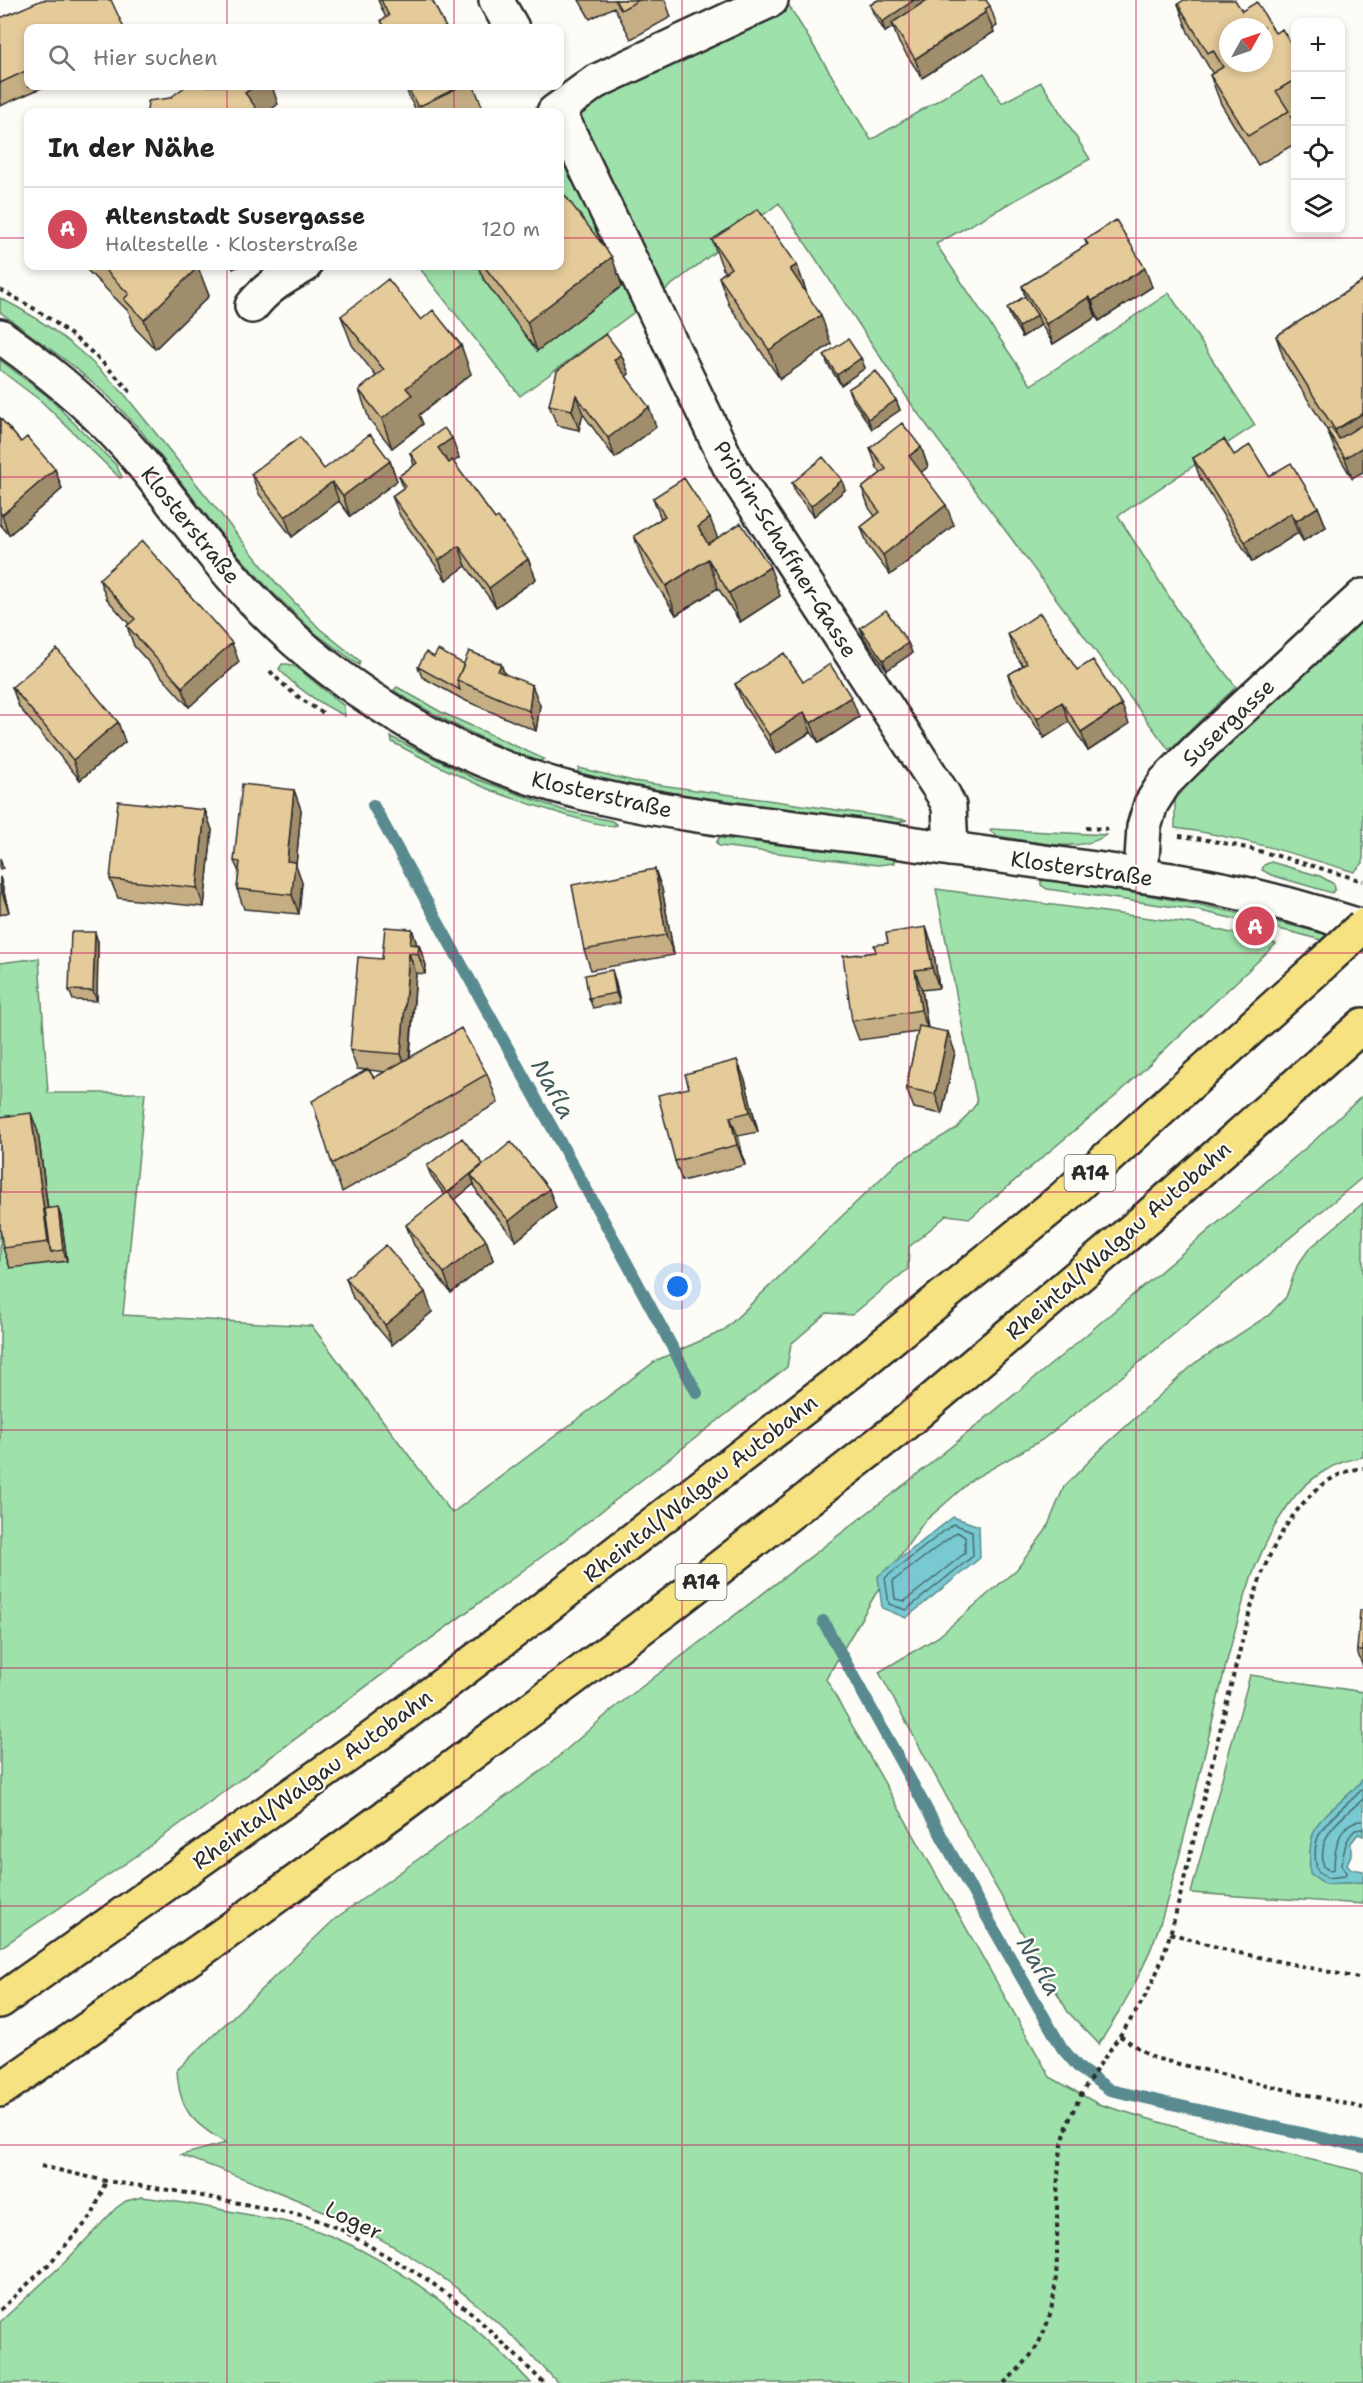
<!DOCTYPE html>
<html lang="de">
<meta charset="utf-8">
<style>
body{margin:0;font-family:"Shantell Sans",sans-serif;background:#f2f2f2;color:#222}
.controls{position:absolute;right:18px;top:18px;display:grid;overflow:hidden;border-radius:12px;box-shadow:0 3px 9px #0003}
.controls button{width:54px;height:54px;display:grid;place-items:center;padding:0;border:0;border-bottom:2px solid #e0e0e0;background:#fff;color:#222;font:30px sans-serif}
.compass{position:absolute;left:1219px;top:18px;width:54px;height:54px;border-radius:50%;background:#fff;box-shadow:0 3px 9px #0003;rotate:50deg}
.you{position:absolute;left:678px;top:1287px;width:21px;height:21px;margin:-15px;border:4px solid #fff;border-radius:50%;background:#1a73e8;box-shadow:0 0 0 9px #1a73e833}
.badge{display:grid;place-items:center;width:39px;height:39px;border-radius:50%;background:#d1495b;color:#fff;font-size:20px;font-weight:700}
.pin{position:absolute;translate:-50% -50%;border:3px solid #fff;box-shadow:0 2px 6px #0006}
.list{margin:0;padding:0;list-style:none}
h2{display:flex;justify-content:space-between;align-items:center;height:78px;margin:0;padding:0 24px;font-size:26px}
h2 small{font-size:20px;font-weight:400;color:#767676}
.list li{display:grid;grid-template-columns:39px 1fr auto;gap:18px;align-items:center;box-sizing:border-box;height:84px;padding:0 24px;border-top:2px solid #e0e0e0}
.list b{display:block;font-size:22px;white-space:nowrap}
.list p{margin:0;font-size:20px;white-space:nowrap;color:#767676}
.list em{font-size:20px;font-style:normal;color:#767676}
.icon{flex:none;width:33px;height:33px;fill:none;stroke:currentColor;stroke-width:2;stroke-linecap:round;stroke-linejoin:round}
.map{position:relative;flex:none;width:1363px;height:2383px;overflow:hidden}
.search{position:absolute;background:#fff;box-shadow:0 3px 9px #0003;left:24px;top:24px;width:540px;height:66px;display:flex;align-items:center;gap:15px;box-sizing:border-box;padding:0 21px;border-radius:12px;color:#767676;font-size:22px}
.panel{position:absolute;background:#fff;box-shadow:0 3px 9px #0003;left:24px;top:108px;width:540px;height:162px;border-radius:12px}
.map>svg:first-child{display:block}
.green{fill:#9ee1ab;stroke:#64866b;stroke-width:1.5}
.water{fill:#78c9d1;stroke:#598a8f;stroke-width:1.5}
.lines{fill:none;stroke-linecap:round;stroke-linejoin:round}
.shore{stroke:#4a6a6d;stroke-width:1.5}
.stream{stroke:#598a8f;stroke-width:12}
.street-casing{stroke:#2b2b2b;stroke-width:38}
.secondary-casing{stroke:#2b2b2b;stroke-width:38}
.highway-casing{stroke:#2b2b2b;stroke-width:38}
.path{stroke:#2b2b2b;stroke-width:4;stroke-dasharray:4.5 4.5;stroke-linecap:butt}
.street{stroke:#fdfcf7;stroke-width:33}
.secondary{stroke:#fdfcf7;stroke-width:33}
.highway{stroke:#f6e281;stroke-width:33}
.highway-bridge-casing{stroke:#2b2b2b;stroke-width:38;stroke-linecap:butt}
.highway-bridge{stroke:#f6e281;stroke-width:33}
.wall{fill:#c5ae84;stroke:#2b2b2b;stroke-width:1.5;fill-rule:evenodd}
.shaded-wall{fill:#a08d6c;stroke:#2b2b2b;stroke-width:1.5}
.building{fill:#e5ca9a;stroke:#2b2b2b;stroke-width:1.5;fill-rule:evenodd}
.grid{fill:none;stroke:#c2185b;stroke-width:1.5;stroke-opacity:0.55}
.labels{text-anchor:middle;stroke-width:4.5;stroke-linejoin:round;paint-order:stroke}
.shield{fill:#fdfcf7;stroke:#6a6a68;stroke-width:1.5}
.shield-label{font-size:21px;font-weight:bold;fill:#2b2b2b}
.street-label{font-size:22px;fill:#2b2b2b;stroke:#fdfcf7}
.water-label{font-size:24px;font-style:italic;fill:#425a5d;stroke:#fdfcf7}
</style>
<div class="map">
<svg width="1363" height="2383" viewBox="0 0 1363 2383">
<rect width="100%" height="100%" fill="#fdfcf7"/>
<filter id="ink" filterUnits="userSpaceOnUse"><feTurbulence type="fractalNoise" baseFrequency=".0167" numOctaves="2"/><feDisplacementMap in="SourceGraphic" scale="12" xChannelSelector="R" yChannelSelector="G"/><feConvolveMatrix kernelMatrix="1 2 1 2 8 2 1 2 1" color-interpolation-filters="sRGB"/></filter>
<g filter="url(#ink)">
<path class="green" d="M788,4L871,140L984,73L1002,103L1041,82L1090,159L936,244L1031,385L1169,293L1255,425L1118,516L1182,617L1236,687L1169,750L914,408L779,203L661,293L575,131L580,109L719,36Z
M560,159L573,172L640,308L520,396L418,266H560Z
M0,298C52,324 85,353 125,395L277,584L320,629L360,661L359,665L315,633L269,589L232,548L141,431L109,397L72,365L0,312Z
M0,360L47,396L116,465L122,477L120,478L41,401L0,370Z
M1363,618V863L1354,872C1295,854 1237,836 1175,828V799L1178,790Z
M282,664H288L296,667L344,706L345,716C321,704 297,689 279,669Z
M397,687L441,712L544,759L538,762C488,742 441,720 396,692L394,690Z
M391,737L476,779L566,811L612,821L617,825C606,831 505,796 488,789C456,775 424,759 392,742Z
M579,768L633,781L907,820L896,823L871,820L679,794L585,776L577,772Z
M991,829L1106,835C1078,855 1029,840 997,836L990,831Z
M719,838L892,858L895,863L878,865L719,846L716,843Z
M1271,862L1320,876L1334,884L1335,889L1332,893L1271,875L1262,870L1264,865Z
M1045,880C1152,893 1258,915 1363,944V952L1296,933L1196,910L1047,889L1041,885V881Z
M936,889L1194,924L1276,944L1118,1094L970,1218L947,1215L909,1247L908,1269L852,1315L827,1313L791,1344L787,1367L559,1544L138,1855L0,1948V963L39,958L48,1093H145L123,1315L312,1326L452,1513L657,1360L723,1331L898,1162L957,1128L977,1103Z
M1363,1095V1177L1134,1367L1042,1440L973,1479L924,1522L886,1576L826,1679L1050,2077L1098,2104L1197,2133L1363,2172V2383H558C520,2342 479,2302 433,2271C357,2219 267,2187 181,2155L226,2143C192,2123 179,2110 177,2070L336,1918L544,1769L613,1709L914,1477L1066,1352L1315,1140Z
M1363,1203V1457C1333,1461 1306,1480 1289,1504C1252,1555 1237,1621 1222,1681C1203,1759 1186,1838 1163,1914C1149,1962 1126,2002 1099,2044L1068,2012L990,1877L879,1672L938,1637L1017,1569L1046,1530L1064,1487L1098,1452L1195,1363L1269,1315L1286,1297L1297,1266L1309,1249Z
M1250,1675L1363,1692V1779L1356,1787L1325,1884L1363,1882V1904L1191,1893Z
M142,2197C178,2201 214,2208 250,2215C267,2219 286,2221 303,2226C385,2251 474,2321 531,2383H0V2322L65,2262L116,2208L126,2201Z"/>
<path class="water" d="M953,1517L979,1526L980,1558L906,1618L882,1608L878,1576Z
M1363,1779V1836L1358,1834L1351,1843V1855L1347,1864L1351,1869L1363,1871V1882L1325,1884L1310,1873C1306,1811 1330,1819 1363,1779Z"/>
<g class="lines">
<path class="shore" d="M953,1524L972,1531L973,1556L906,1610L889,1604L885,1578Z
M957,1532L965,1537V1553L905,1601L895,1599L893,1581Z
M1363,1788C1338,1817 1307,1825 1317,1870L1327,1878L1345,1876L1346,1873L1341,1864C1346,1849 1343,1842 1355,1830L1363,1829
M1363,1799C1342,1818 1316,1834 1324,1867L1329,1870L1334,1869C1334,1851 1339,1819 1363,1821"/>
<path class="stream" d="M373,805L615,1241L697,1393
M823,1621L963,1875L1062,2048L1079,2068L1110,2090L1363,2147"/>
<g class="street-casing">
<path id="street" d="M496,0L512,28
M554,112L595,82L771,0
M560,114L730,467L943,794L949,806L951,849
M252,306C267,287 284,277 304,266
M1141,875L1144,827L1151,804L1165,782L1198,749L1363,596"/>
</g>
<g class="secondary-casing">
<path id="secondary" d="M0,336C51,372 99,412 139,460C180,510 217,564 263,610C306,654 357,692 410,723C548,805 696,815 851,835C918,844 985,854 1051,863C1125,873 1201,882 1274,901C1304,908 1333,918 1363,927"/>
</g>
<g class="highway-casing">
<path id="highway" d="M0,2001L378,1734L534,1616L849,1373L1062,1199L1323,963
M0,2090L224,1934L402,1805L669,1607L904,1424L1149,1216L1363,1025"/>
</g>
<path class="path" d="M0,290C52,315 95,351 133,395
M270,671C286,689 304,702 325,714
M1086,828L1108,829
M1179,836C1242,843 1302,863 1363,881
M1170,1933L1230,1951L1363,1979
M1120,2036L1154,2058L1363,2108
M41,2166L106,2181L176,2191L307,2216L342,2230L428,2280L473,2314L544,2383
M0,2310L48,2265L92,2216L106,2181
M1004,2383C1015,2373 1027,2362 1035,2349C1074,2287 1045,2201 1065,2133C1083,2072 1135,2028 1158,1969C1173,1932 1181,1891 1191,1851C1205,1793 1219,1735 1233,1677C1243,1639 1253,1591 1270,1555C1288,1518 1318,1473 1363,1468"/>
<use href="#street" class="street"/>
<use href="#secondary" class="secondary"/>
<use href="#highway" class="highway"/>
<g class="highway-bridge-casing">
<path id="highway-bridge" d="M1323,963L1363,926"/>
</g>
<use href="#highway-bridge" class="highway-bridge"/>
</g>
<path class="wall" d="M378,0H432L446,28H384L381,20L386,18Z
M579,0H665L671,17L631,39L614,7L590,19Z
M878,0H924L925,2L990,6L997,26L992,29L994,32L922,78L899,43L893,27L885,32L874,15L870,5Z
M1178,4L1242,11L1275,33L1296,52V114L1291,117L1296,128V143L1258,165L1221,104L1210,75L1213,74L1188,32Z
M0,18L28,28V86H46L0,106Z
M405,86H474L483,109L475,112H417L410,99Z
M712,240L797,265L807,294L831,344L780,379L729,305L719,277L725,272L723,269Z
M1085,240L1152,287L1099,321L1096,317L1053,344L1041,324V325L1022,337L1011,318L1007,308L1025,296L1022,286L1087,245Z
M83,266H197L209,296L155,349L135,328L129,312Z
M478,266H560L622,286L537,351L484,280Z
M1363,281L1352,478L1335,450L1327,430L1286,365L1276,336Z
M341,316L421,320L471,374L419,415L423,424L392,448L369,419L359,390L376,376L352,345Z
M621,354L629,374L626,376L656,427L615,458L583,414L579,430L557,425L549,405Z
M824,355L861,358L865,368L841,385L828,365Z
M848,389L896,400L900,410L872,429L852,399Z
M0,418L21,442L55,469L62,489L9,535L0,524Z
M452,438L459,458L453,462L495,519L528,559L536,579L496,607L466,566L446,580L400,516L392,496L403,488L399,476L414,465L410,453Z
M921,447L928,467L921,472L954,525L890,575L868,546L861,527L875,516L869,508L862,488L881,473L877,468L870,448Z
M1234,455L1269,476L1318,507L1326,527L1303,541L1298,533L1252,562L1200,478L1193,458Z
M390,461L397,481L350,516L339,501L292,537L259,494L251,474L324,469Z
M792,483L845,490L814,516L795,493Z
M653,498L717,538L780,596L740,622L718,588L676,615L644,565L634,536L661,519Z
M99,579L239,662L189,707L134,646L127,626L129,624L107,599Z
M860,628L908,643L912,653L887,670L864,638Z
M1008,634L1077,670L1129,724L1088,751L1069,722L1044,738L1015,695L1008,675L1023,666L1015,654Z
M434,657L464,664H501L504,673L540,705L536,731L464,700L422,677L418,667Z
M803,682L859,717L819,743L811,732L776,754L743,704L735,684Z
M12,687L125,742L80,780L19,707Z
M294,790L301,810L296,865L302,882L299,914L244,909L237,889L239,872L234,861Z
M205,810L212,830L204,907L118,898L110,879Z
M0,858L3,868L0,869Z
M0,877L9,912L0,915Z
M662,889L674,955L591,970L584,950Z
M926,927L933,947L939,988L922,990L928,1028L955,1052L942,1114L914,1108L906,1088L918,1032L859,1040L852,1021L876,952L888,943Z
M412,929L417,945H419L426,965L425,974L416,973L410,1058L487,1074L498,1103L342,1192L332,1164L366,1070L357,1069L350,1050L382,959ZM369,1070L385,1072L374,1078Z
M98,942L97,1001L73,1000L69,990Z
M615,980L620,1003L593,1008L589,998Z
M745,1080L758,1132L738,1136L745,1165L682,1181L675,1161Z
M38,1132L48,1209L61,1217L67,1261L10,1268L3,1248Z
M483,1165L556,1208L516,1241L478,1194L474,1184L454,1200L486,1240L493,1260L451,1293L414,1245L406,1225L445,1195L431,1176L427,1166Z
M346,1278L432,1312L392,1345L353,1298Z
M1363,1610V1667L1357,1651Z"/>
<path class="shaded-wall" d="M914,0H924L926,5L892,23L893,27L885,32L882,22Z
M986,12L994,32L922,78L915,59Z
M255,86H272L278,104L268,112H252L245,93Z
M612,257L622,286L537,351L527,322Z
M797,265L807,294L801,298L790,269Z
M232,266H239L233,269Z
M198,267L209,296L155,349L144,320Z
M1145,268L1152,287L1099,321L1092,301Z
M1089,297L1096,317L1053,344L1046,324Z
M821,315L831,344L780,379L769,350Z
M1037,315L1041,325L1022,337L1019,327Z
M461,345L471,374L419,415L423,424L392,448L382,419L406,388Z
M621,354L629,374L621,380L614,360Z
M861,358L865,368L841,385L837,375Z
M576,395L583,414L579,430L572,410Z
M896,400L900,410L872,429L868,419Z
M649,407L656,427L615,458L608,438Z
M1363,413V472L1352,478L1335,430Z
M452,438L459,458L445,468L438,448Z
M921,447L928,467L916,476L909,456Z
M390,461L397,481L350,516L343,496Z
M55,469L62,489L9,535L2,515Z
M842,480L845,490L814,516L811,506Z
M332,482L339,501L292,537L285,517Z
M946,505L954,525L890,575L883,555Z
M1318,507L1326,527L1303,541L1296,521Z
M1291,513L1298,533L1252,562L1245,542Z
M710,518L721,547L708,556L698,527Z
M459,546L466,566L446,580L439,560Z
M528,559L536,579L496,607L489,588Z
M708,559L718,588L676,615L666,586Z
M770,567L780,596L740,622L729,593Z
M232,643L239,662L189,707L182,687Z
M908,643L912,653L887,670L883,660Z
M501,664L508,684L498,671Z
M532,685L540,705L536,731L529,711Z
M851,697L859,717L819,743L811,723Z
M1062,702L1069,722L1044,738L1037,719Z
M1122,705L1129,724L1088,751L1081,732Z
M804,712L811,732L776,754L769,735Z
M118,722L125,742L80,780L73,760Z
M294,790L301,810L296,865L302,882L299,914L292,895L287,861Z
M205,810L212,830L204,907L197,888Z
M655,869L662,889L674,955L666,935Z
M0,877L9,912L2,893L0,885Z
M926,927L933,947L939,988L932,968Z
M412,929L418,948L419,945L426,965L425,974L418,954L410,944Z
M95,932L98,942L97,1001L93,991Z
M409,953L416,973L408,1074L401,1054Z
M612,970L615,980L620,1003L616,993Z
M915,970L922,990L928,1030L921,1010Z
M948,1032L955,1052L942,1114L935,1094Z
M737,1060L745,1080L758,1132L750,1112Z
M31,1113L38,1132L53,1252H51L48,1242Z
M730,1117L738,1136L745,1165L737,1145Z
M483,1164L471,1175L474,1184L451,1203L447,1193Z
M549,1189L556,1208L516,1241L509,1221Z
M58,1207L61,1217L67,1261L63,1250Z
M486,1240L493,1260L451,1293L444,1273Z
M425,1292L432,1312L392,1345L385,1325Z"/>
<path class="building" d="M42,0H111L124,28H28V70L0,83V18Z
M381,0H432L446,28H385L381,20L389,16Z
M615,0H639L621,10Z
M878,0H914L882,22L870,5Z
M927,0H986L990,6L985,9L986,12L915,59L892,23Z
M1184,0H1235L1242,11L1257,2L1275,33L1282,29L1296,52V79L1276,91L1289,111L1248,136L1210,75L1223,67L1213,50L1208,53L1178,4ZM1228,27H1264V63H1228Z
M186,86H255L245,93L259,112H147L148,101L170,98Z
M407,86H461L418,107Z
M560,189L612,257L527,322L484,266H560Z
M758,209L797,265L790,269L821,315L769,350L719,277L731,268L712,240Z
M1116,220L1145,268L1092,301L1089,297L1046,324L1022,286L1088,244L1085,240Z
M101,266H197L198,267L144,320L124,299L129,294Z
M388,279L421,320L433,310L461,345L406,388L412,395L382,419L359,390L384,370L341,316Z
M1363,281V413L1335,430L1276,336Z
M1025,296L1037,315L1019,327L1007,308Z
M606,334L621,354L614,360L649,407L608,438L576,395L572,410L549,405L557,371Z
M848,339L861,358L837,375L824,355Z
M876,371L896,400L868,419L848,389Z
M0,418L21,442L27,437L55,469L2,515L0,512Z
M902,423L921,447L909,456L946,505L883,555L861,527L880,512L862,488L886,469L870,448Z
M1363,424V447L1345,458L1327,430L1331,428L1339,439Z
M444,428L452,438L438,448L449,463L452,460L495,519L498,517L528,559L489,588L459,546L439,560L392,496L406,486L399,476L417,463L410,453Z
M370,434L390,461L343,496L332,482L285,517L251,474L300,437L324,469Z
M1224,439L1234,455L1250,445L1269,476L1291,463L1318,507L1296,521L1291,513L1245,542L1193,458Z
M823,457L842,480L811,506L792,483Z
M684,478L710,518L698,527L708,544L741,523L770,567L729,593L708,559L666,586L634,536L665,516L653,498Z
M142,541L232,643L182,687L127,626L135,619L99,579Z
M886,610L908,643L883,660L860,628Z
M1040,613L1077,670L1093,660L1122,705L1081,732L1062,702L1037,719L1008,675L1027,663L1008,634Z
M57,649L118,722L73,760L12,687Z
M438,650L464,664L457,680L460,690L418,667L426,652L434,657Z
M469,651L501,664L498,671L532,685L529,711L457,680Z
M784,653L803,682L830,664L851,697L811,723L804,712L769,735L735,684Z
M242,784L294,790L287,861L295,862L292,895L237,889L240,862L234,861Z
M118,801L205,810L197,888L110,879Z
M655,869L666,935L584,950L572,885Z
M385,927L412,929L410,944L419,945L418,954L409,953L401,1054L350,1050L358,957L382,959Z
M926,927L932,968L915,970L921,1010L852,1021L843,956L876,952L874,945L888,943L886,933Z
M71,932H95L93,991L69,990Z
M612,970L616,993L589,998L585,975Z
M919,1026L948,1032L935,1094L906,1088Z
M461,1028L487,1074L332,1164L312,1101L368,1069L374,1078Z
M737,1060L750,1112L730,1117L737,1145L675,1161L658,1095L689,1088L685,1074Z
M31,1113L48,1242L3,1248L0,1228V1117Z
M462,1138L483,1164L447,1193L427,1166Z
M511,1142L549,1189L509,1221L471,1175Z
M448,1192L486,1240L444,1273L406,1225Z
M58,1207L63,1250L51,1252L45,1209Z
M386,1245L425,1292L385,1325L346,1278Z
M1360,1610H1363V1651H1357Z"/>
</g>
<path class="grid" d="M227,0V28M454,0V28M682,0V2383M909,0V2383M1136,0V2383M227,86V112M454,86V112M0,238H28M560,238H1363M227,266V2383M454,266V2383M0,477H1363M0,715H1363M0,953H1363M0,1192H1363M0,1430H1363M0,1668H1363M0,1906H1363M0,2145H1363"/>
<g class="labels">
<g class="shield">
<rect x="1064.5" y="1155" width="51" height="36" rx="4.5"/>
<rect x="675.5" y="1564" width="51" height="36" rx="4.5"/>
</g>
<g class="shield-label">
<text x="1090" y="1180">A14</text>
<text x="701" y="1589">A14</text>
</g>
<g class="street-label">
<text transform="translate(191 525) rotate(51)" y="8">Klosterstraße</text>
<text transform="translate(786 549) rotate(58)" y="8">Priorin-Schaffner-Gasse</text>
<text transform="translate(1228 722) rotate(-43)" y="8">Susergasse</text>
<text transform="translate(602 794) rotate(13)" y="8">Klosterstraße</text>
<text transform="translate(1082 868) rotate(8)" y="8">Klosterstraße</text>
<text transform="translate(1118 1240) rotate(-41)" y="8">Rheintal/Walgau Autobahn</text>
<text transform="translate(700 1488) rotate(-38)" y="8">Rheintal/Walgau Autobahn</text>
<text transform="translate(312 1779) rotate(-36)" y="8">Rheintal/Walgau Autobahn</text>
<text transform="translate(354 2220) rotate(26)" y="8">Loger</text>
</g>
<g class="water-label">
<text transform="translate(553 1089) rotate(61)" y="8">Nafla</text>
<text transform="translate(1039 1966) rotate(60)" y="8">Nafla</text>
</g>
</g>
</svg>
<div class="controls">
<button>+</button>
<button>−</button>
<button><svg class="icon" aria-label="locate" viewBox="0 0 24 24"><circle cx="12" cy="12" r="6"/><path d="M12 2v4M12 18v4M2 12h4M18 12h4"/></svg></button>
<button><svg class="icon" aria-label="layers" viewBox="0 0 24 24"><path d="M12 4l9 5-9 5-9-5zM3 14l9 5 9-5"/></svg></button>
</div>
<svg class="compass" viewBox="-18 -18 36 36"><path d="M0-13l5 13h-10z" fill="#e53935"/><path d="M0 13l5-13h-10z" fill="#767676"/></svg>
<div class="you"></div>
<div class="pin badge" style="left:1255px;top:926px">A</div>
<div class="search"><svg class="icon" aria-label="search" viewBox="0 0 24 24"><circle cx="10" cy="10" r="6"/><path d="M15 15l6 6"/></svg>Hier suchen</div>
<section class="panel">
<h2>In der Nähe<small></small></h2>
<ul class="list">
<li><span class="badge">A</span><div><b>Altenstadt Susergasse</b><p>Haltestelle · Klosterstraße</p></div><em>120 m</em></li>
</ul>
</section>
</div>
